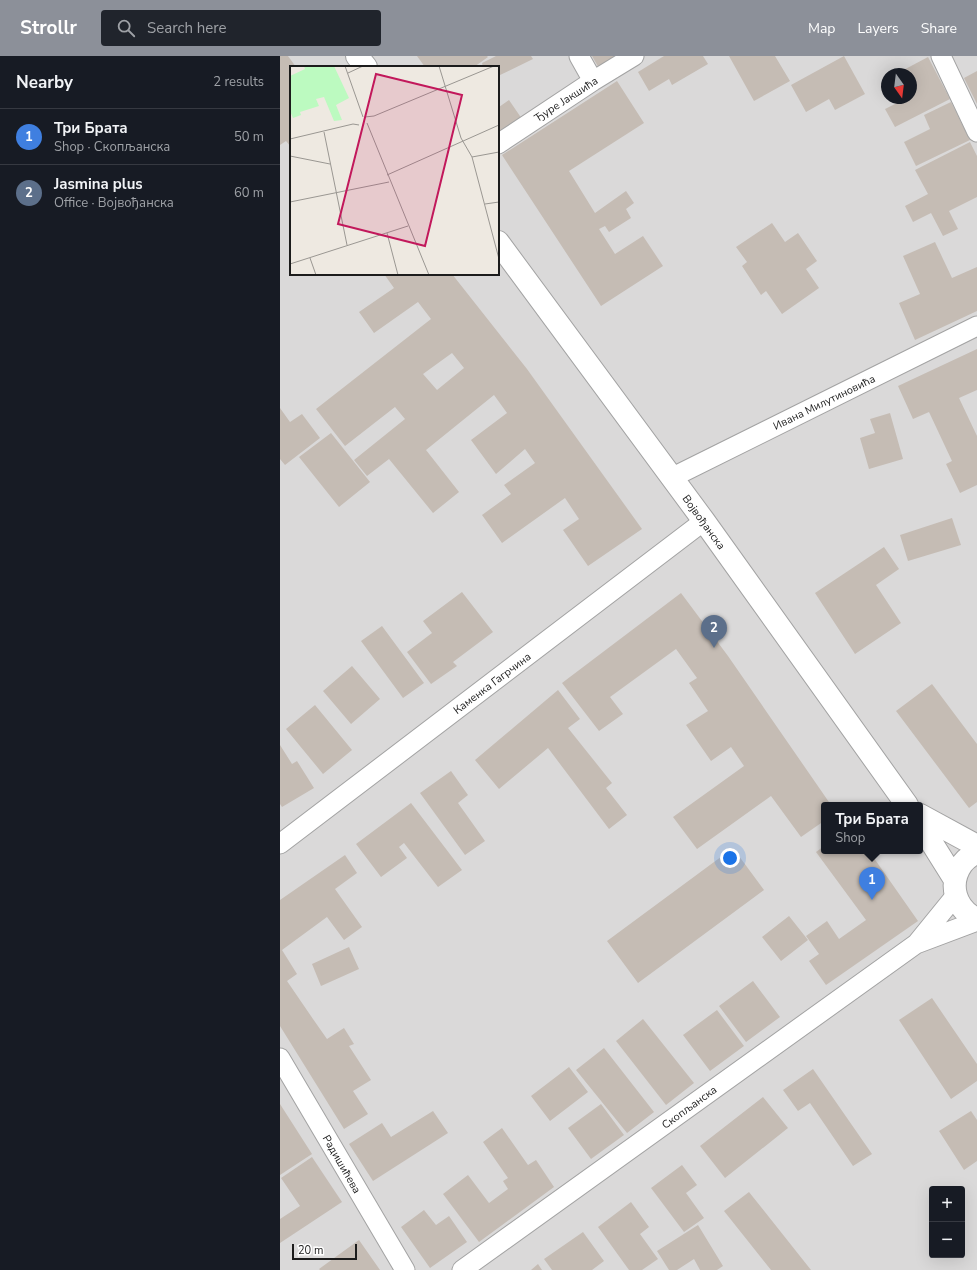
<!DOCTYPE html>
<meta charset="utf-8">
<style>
body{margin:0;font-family:"Nunito Sans",sans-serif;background:#20242c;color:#f1f3f6}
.controls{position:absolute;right:12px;bottom:12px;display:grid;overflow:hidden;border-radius:4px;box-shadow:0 4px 16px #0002}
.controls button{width:36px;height:36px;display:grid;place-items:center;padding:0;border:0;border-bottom:1px solid #363941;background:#171b24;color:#f1f3f6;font:20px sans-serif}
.compass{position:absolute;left:601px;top:12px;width:36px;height:36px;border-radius:50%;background:#171b24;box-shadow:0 4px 16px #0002;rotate:166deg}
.scale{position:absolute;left:12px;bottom:10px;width:65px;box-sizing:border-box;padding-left:4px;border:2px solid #1c1c1c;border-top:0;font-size:11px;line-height:14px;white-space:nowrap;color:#1c1c1c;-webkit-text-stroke:3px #fff;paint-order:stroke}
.you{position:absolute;left:450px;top:802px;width:14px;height:14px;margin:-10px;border:3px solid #fff;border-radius:50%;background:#1a73e8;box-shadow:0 0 0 6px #1a73e833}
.badge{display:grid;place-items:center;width:26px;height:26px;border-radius:50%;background:#8c9099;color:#fff;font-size:13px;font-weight:700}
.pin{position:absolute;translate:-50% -33px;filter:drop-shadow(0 1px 2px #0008)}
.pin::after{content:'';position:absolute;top:21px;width:14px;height:12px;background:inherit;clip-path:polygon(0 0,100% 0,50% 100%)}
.popup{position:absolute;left:541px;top:746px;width:102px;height:52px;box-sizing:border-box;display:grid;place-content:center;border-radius:4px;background:#171b24;filter:drop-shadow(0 1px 3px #0005);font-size:13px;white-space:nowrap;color:#9ea1a6}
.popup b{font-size:15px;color:#f1f3f6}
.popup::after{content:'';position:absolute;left:50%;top:100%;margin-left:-8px;border:8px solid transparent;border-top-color:#171b24}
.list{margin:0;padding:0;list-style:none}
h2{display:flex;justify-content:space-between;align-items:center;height:52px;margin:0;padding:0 16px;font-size:17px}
h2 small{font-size:13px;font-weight:400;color:#9ea1a6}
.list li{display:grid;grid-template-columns:26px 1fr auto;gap:12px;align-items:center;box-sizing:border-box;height:56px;padding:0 16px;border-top:1px solid #363941}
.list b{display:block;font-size:15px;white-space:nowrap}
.list p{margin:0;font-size:13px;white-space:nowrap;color:#9ea1a6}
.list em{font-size:13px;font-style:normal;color:#9ea1a6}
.icon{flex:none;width:22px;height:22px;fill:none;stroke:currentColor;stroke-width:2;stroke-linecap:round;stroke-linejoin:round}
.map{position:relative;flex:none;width:697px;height:1214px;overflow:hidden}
header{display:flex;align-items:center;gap:24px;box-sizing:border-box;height:56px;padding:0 20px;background:#8c9099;color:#fff}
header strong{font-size:19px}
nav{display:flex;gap:22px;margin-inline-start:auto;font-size:14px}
.search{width:280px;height:36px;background:#20242c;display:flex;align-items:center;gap:10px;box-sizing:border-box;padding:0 14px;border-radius:4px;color:#9ea1a6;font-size:15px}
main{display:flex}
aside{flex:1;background:#171b24}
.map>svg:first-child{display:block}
.residential{fill:#dad9d9;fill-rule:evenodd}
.building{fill:#c5bcb4;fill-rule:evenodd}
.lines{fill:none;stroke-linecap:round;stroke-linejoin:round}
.minor-casing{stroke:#a3a3a3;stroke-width:21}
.tertiary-casing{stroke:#a3a3a3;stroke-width:24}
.minor{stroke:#fff;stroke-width:19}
.tertiary{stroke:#fff;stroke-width:22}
.labels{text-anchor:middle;stroke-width:3;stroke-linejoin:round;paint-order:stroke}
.street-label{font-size:11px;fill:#1c1c1c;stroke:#fff}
.inset-road{fill:none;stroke:#9a9792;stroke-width:1}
.view{fill:#c2185b;fill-opacity:0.15;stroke:#c2185b;stroke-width:2}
.inset-edge{fill:none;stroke:#1c1c1c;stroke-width:2}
</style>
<header>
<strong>Strollr</strong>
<div class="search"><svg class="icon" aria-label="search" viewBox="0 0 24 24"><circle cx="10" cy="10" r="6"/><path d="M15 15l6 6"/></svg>Search here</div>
<nav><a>Map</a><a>Layers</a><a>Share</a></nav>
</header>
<main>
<aside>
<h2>Nearby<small>2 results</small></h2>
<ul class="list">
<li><span class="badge" style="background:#3f7fe0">1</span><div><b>Три Брата</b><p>Shop · Скопљанска</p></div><em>50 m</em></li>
<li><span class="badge" style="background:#5c6f8a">2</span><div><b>Jasmina plus</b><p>Office · Војвођанска</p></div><em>60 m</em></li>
</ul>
</aside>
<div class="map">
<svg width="697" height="1214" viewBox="0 0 697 1214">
<rect width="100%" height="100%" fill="#eee9e1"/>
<path class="residential" d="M0,0H697V1214H0ZM11,11H218V218H11ZM607,18H631V42H607ZM544,749H640V795H544ZM652,1133H682V1199H652Z"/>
<path class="building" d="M0,0H8L16,11H11V91L6,85L0,89Z
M137,0H207L208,1L194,11H145Z
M216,0H251L253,3L218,20V11H203L202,7Z
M312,0H344L320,14Z
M384,0H423L428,8L392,29L389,23L369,35L358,16Z
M449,0H495L510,25L474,45Z
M564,0L585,38L555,54L549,43L526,56L511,29Z
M648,1L670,43L615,71L605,53L627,42H631V18H616Z
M697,15V48L684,22Z
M337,25L364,67L289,115L315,157L346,135L354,147L346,153L351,162L329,176L325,170L319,173L335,198L363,180L383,210L321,250L222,99Z
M229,44L242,63L218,81V50L219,51Z
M671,46L690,84L636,110L624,86L650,73L644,59Z
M690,86L697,100V141L669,155L678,173L663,180L651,157L633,166L625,150L648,138L635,114Z
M492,167L505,186L518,177L537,205L526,213L539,232L502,258L486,235L481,239L462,210L467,206L456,191Z
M655,186L672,222L697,211V255L635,284L619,247L640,238L623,200Z
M104,218H172L247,313L362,473L308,510L283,474L299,463L285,442L222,487L202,459L231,438L224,429L255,407L245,393L216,418L191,384L227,357L214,339L146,394L179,436L153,457L109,403L87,420L74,404L125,363L115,351L65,390L36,353L151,263L138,246L94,277L79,256L114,232ZM172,297L184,312L157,334L143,318Z
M697,293V334L679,342L697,380V429L680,437L666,408L672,405L649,356L633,363L618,330Z
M0,352L10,366L22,358L40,382L5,409L0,403Z
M610,357L623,403L589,413L580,382L595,377L590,363Z
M51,377L90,426L59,451L19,401Z
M672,462L681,489L628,505L620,479Z
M604,491L619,513L596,529L621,567L575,598L535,537Z
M182,536L213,576L173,606L177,610L151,628L127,596L152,577L143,565Z
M401,537L448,600L551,749H544V765L521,781L491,740L417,793L393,761L464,710L451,691L431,705L406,669L428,655L409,627L417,622L396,593L330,641L343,658L319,675L282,627Z
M102,570L144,627L123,642L81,585Z
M72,610L100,643L71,668L43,635Z
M652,628L697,688V746L689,752L616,655Z
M278,634L300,663L288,672L332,727L326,732L347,759L329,773L268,692L219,733L195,704Z
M35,649L72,694L43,718L6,673Z
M0,689L12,708L17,705L34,732L2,751L0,748Z
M171,715L188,739L178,747L205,785L185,799L140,737Z
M131,747L182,814L158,831L124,787L119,791L127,802L101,821L76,788Z
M544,790V795H589L638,865L546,929L529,905L539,898L526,880L547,865L559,883L586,864L536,796Z
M453,792L484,834L358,927L327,885Z
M65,799L77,817L55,833L82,871L64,884L47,861L2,894L17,918L7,925L33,963L47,983L64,972L74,988L69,990L91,1024L73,1035L88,1058L64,1073L0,970V844Z
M509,860L528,884L501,905L482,881Z
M69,891L79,913L41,930L32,908Z
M473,925L500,961L466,986L439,950Z
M652,942L697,1008V1025L671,1043L619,964Z
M437,954L464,990L430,1015L403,979Z
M363,963L414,1027L386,1049L336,985Z
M324,992L374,1056L347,1077L296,1014Z
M289,1011L308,1036L270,1065L251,1040Z
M533,1013L592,1098L573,1110L530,1047L518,1055L503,1034Z
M483,1041L508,1072L445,1122L420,1090Z
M0,1048L32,1098L0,1119Z
M321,1048L344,1079L311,1103L288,1072Z
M153,1055L168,1077L93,1125L69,1088L102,1067L111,1081Z
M691,1055L697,1064V1105L684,1114L659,1075Z
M222,1072L248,1109L256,1104L274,1131L199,1186L163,1138L188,1119L209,1147L228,1133L223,1125L228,1122L203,1086Z
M32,1101L62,1146L0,1187V1163L20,1150L1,1122Z
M402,1109L417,1129L406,1137L424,1162L404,1176L371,1132Z
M469,1136L531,1214H491L444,1155Z
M351,1146L369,1171L360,1178L378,1203L362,1214H349L318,1171Z
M144,1154L156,1169L169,1160L187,1186L150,1212L121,1171Z
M418,1169L443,1210L437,1214H420L414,1203L397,1214H389L377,1195Z
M303,1176L324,1205L312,1214H272L264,1203Z
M79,1184L100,1214H40L39,1213Z
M258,1208L262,1214H251Z"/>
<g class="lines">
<g class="minor-casing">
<path id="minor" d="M299,0L313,25
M661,0L697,76
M218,88L313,25L354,0
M391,422L697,270
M0,788L424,465
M637,887L676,839
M0,1002L125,1214
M182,1214L636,888L697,865"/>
</g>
<g class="tertiary-casing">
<path id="tertiary" d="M77,0L86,11
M218,186L424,465L627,749
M640,759L697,790
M640,768L675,824
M697,797C691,799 686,803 682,808C668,828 675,853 697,863"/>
</g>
<use href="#minor" class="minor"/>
<use href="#tertiary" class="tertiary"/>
</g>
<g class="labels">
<g class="street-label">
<text transform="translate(286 43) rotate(-33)" y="4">Ђуре Јакшића</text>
<text transform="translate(544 346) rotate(-26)" y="4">Ивана Милутиновића</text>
<text transform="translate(424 466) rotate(54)" y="4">Војвођанска</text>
<text transform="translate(212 627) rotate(-37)" y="4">Каменка Гагрчина</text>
<text transform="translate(409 1051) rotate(-36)" y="4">Скопљанска</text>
<text transform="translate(62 1108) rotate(60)" y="4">Радишићева</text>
</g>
</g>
<g transform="translate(10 10)">
<rect width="209" height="209" fill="#eee9e1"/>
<path d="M14,0H44L59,32L46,39L52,54L44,55L34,31L26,33L29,40L10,46L11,49L3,52L0,45V10L15,3Z" fill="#bcfac0"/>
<path class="inset-road" d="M55,0L73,51M149,0L171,72L182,91L209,193M58,7L73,0M75,51L84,50L204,0M77,57L139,209M34,66L57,179M0,73L63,58L69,59M0,90L40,98M182,91L209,86M97,109L209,59M0,136L99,116M195,138L209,136M97,167L108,209M20,192L26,209M0,198L118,160"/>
<path class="view" d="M86,8L172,29L135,180L48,158Z"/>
<rect width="209" height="209" class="inset-edge"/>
</g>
</svg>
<div class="controls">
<button>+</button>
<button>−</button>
</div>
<svg class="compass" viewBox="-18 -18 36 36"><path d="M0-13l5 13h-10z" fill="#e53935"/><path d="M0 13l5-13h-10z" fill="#9ea1a6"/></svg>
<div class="scale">20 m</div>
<div class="you"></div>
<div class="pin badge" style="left:592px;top:844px;background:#3f7fe0">1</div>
<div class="popup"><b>Три Брата</b>Shop</div>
<div class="pin badge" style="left:434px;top:592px;background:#5c6f8a">2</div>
</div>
</main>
